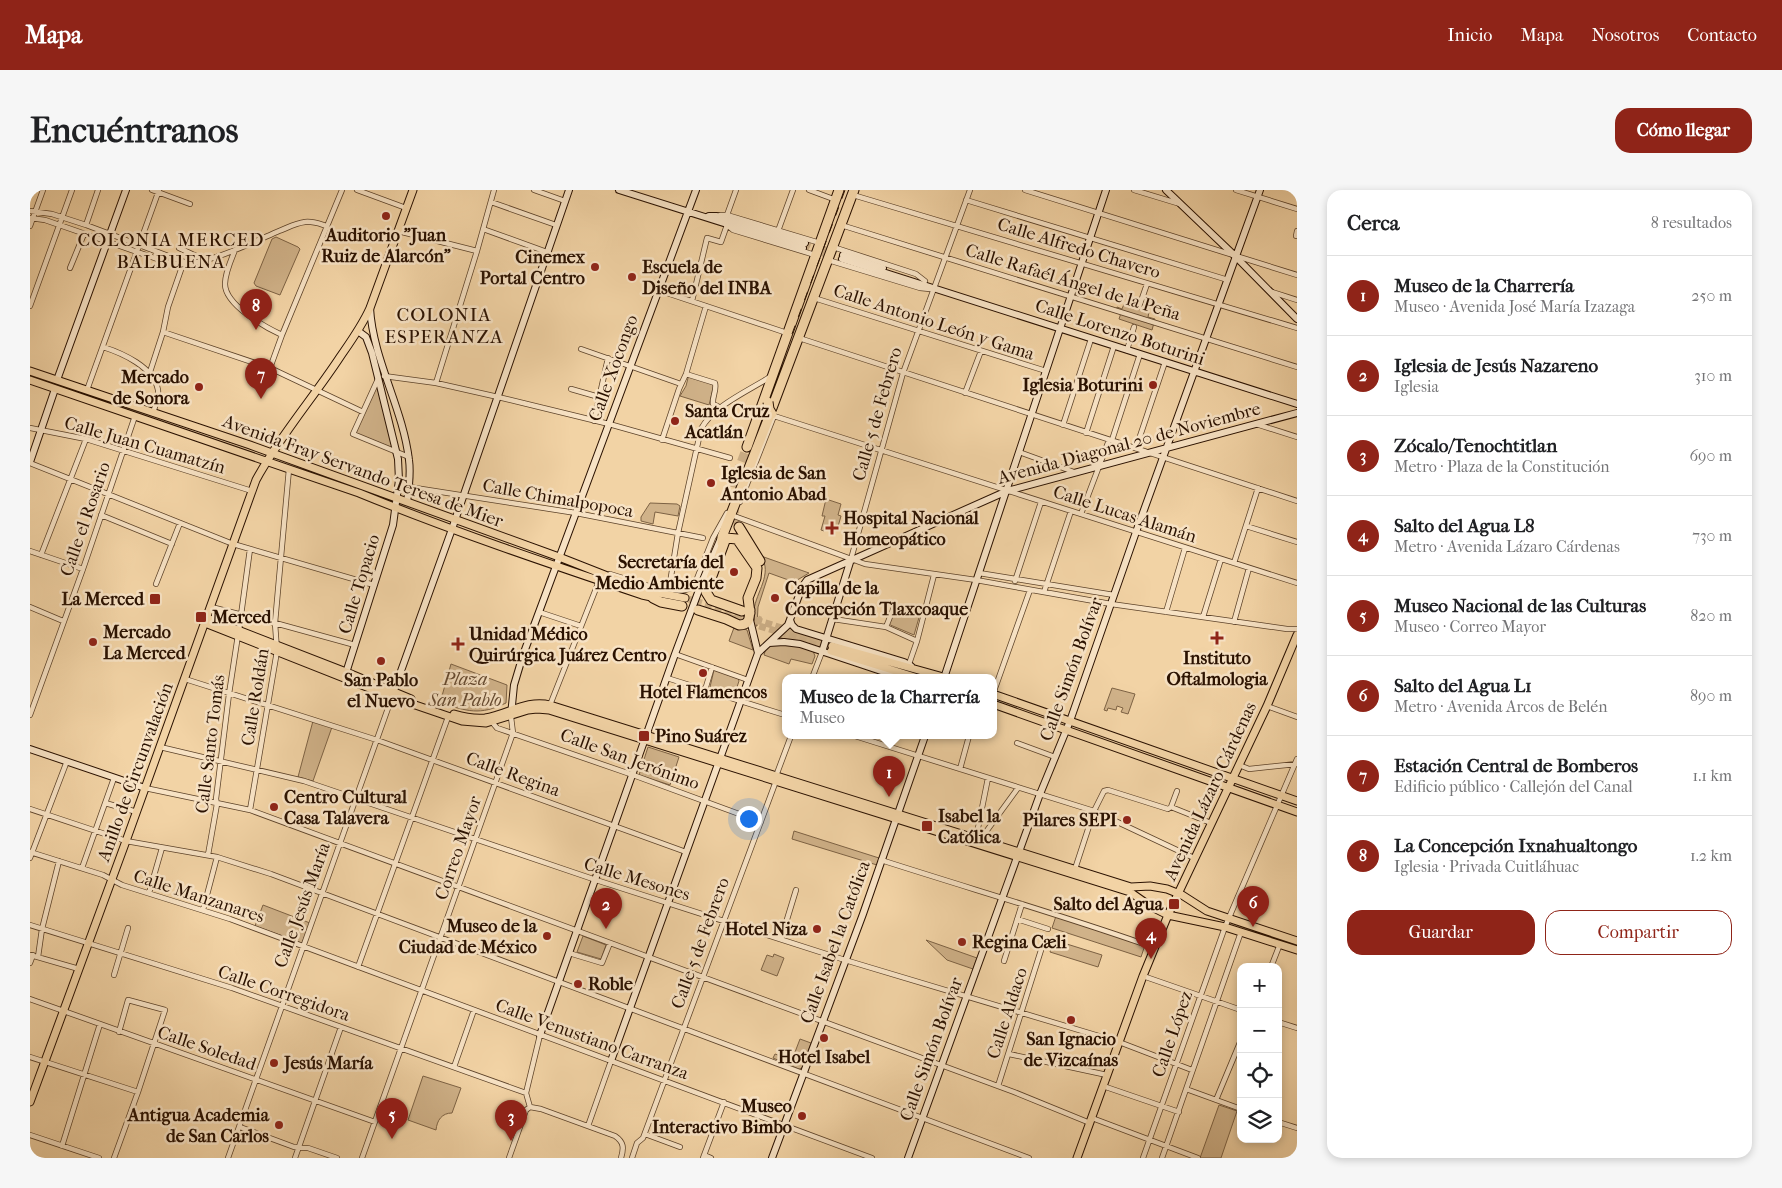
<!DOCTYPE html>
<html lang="es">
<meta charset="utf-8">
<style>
body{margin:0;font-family:"IM FELL French Canon",serif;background:#f6f6f6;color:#202124}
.controls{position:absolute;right:15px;bottom:15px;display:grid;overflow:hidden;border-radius:10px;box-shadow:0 2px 8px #0003}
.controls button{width:45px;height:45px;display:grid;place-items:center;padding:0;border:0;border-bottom:1px solid #e0e0e0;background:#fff;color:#202124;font:25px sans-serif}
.you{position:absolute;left:718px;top:628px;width:18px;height:18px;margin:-12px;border:4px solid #fff;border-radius:50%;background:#1a73e8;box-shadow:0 0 0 8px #1a73e833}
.badge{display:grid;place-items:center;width:32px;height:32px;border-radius:50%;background:#8f2418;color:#fff;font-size:16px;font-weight:700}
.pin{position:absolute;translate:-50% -41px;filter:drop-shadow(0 1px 2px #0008)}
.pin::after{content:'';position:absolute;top:26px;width:18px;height:15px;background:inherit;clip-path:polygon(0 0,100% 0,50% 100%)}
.popup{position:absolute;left:752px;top:484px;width:215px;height:65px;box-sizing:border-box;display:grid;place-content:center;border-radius:10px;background:#fff;filter:drop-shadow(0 1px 4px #0005);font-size:16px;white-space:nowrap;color:#757577}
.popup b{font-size:19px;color:#202124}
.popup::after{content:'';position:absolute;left:50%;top:100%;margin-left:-10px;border:10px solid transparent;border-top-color:#fff}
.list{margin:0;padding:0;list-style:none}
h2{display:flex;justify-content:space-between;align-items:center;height:65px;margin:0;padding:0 20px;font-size:21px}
h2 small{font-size:16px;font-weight:400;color:#757577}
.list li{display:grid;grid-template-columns:32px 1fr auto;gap:15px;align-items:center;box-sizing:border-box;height:80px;padding:0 20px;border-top:1px solid #e0e0e0}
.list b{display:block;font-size:19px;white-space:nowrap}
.list p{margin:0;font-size:16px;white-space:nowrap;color:#757577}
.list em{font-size:16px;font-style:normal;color:#757577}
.actions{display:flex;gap:10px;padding:15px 20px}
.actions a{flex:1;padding:11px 0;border:1px solid #8f2418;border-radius:15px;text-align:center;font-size:18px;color:#8f2418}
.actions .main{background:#8f2418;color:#fff}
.icon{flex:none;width:28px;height:28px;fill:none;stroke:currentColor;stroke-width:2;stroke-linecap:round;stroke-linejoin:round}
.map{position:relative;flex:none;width:1267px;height:968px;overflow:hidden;border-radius:15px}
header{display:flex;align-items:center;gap:30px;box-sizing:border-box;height:70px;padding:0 25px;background:#8f2418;color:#fff}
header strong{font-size:24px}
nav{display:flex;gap:28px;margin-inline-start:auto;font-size:18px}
.intro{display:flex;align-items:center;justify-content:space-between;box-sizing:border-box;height:120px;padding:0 30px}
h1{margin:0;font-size:35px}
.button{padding:12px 22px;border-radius:15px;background:#8f2418;color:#fff;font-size:18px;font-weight:700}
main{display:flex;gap:30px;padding:0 30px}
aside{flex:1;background:#fff;border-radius:15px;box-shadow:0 2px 8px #0003}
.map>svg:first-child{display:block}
.green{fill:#d0b289;stroke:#7d6244}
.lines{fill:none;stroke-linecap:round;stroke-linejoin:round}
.secondary-tunnel{stroke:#caac84;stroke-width:6;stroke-dasharray:6 3;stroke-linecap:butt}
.primary-tunnel{stroke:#caac84;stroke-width:7;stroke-dasharray:7 3.5;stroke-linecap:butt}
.highway-tunnel{stroke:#caac84;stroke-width:9;stroke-dasharray:9 4.5;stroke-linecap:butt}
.street-casing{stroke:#5c4229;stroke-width:6}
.secondary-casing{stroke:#2a1100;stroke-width:8}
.primary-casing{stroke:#2a1100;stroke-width:9}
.highway-casing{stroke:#2a1100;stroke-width:11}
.street{stroke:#f7e2c4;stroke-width:4.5}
.secondary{stroke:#f7e2c4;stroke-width:6}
.primary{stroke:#f2d3a5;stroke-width:7}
.highway{stroke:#f2d3a5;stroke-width:9}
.rail{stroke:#2a1100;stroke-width:1;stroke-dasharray:9 9;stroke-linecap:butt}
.highway-bridge-casing{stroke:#2a1100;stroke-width:11;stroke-linecap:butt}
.highway-bridge{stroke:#f2d3a5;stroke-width:9}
.poi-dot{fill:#8f2418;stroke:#f7e2c4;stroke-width:2}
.labels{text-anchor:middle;stroke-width:5;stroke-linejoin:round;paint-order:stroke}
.poi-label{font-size:18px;font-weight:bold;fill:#2a1100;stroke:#f7e2c4;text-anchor:start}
.street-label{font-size:18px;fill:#2a1100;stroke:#f7e2c4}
.park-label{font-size:18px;font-style:italic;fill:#644930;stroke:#f7e2c4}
.neighbourhood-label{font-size:19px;letter-spacing:1px;fill:#2a1100;stroke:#f7e2c4}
</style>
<header>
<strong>Mapa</strong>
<nav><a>Inicio</a><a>Mapa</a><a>Nosotros</a><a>Contacto</a></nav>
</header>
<div class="intro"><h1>Encuéntranos</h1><a class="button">Cómo llegar</a></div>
<main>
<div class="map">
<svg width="1267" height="968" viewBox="0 0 1267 968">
<rect width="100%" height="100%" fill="#f2d3a5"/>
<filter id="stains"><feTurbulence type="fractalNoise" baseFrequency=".004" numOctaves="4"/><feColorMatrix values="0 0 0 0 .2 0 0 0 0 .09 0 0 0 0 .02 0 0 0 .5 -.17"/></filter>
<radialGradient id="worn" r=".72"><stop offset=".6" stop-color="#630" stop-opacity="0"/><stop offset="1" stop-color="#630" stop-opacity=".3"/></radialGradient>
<path class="green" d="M246,47L268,57L270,59L250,105L226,96L224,93L242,49Z
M1094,114L1119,122L1118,127L1125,129L1122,140L1089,129L1091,123L1086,121L1087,117L1092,119Z
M660,186L684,195L679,215L650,206L656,196L658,188Z
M346,193L363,258L325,243Z
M796,309L811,314L808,325L811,326L807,340H803V337L795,336L794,341L791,340L795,326H792Z
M620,313L647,314L650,316L648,326L625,322L623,334L611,331V327Z
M731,366L779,383L764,392L739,383L728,417L727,436H726C725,431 723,425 724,420C726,402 743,384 731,366Z
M865,417L890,424L884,445L858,434Z
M705,435L717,440L723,460L699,451Z
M759,436L790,448L792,451L789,458L787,459L748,447Z
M741,455L769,456L783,461L785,466L782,474L761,469L759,474L734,465L736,458Z
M421,474L477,495L476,513C449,526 438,521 410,513Z
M684,480L708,488L709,491L705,503L703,504L680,497Z
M1082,498L1105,504L1098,524L1091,522L1093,518L1087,516L1086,520L1078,518L1077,521L1074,520Z
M283,531L302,537L283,591L268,587Z
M618,557L649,567L640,595L609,585Z
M764,641L849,668L847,675L762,649Z
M233,715L280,733L272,753L225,736Z
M1026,726L1115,755L1111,767L1022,738Z
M553,746L576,755L571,769L547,762Z
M896,750L947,768L943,779L917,770Z
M1024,750L1072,765L1068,777L1020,762Z
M744,764L754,768L747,786L731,780L737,765L743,767Z
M770,849L781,853L772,878L769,879L743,868L745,864L762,870Z
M393,886L431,898L422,923C412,923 407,930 406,940L378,930Z
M1189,915L1207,921L1191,968H1170Z"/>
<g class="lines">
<path class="secondary-tunnel" d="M775,53L813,65
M773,58L812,69"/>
<path class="primary-tunnel" d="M655,408L755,439
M699,427L756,444L801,461"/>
<path class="highway-tunnel" d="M709,337C707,330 704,322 703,314C700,296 711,274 717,257
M715,423L730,431"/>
<g class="street-casing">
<path id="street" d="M122,0L160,14
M327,0L376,18
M504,0L535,11
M779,0L806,10
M995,0L1267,85
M1104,0L1150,14
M1206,0L1267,19
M823,5L1267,138
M936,10L1198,90
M461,12L526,35
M0,21L22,24L56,35L157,73
M690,25H697L790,53
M697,25L706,0
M0,28L15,30L139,73C168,80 221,53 249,41C257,38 266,33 275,32C283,31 290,34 297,36
M56,35L68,0
M811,35L1267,177
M0,36L13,0
M453,39L517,62
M368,41L447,61
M748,41L763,0
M1266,46L1267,41
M803,57L886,84L895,91
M149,58L175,70
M205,60C201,70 195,83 195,94C195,115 235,137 252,145
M798,70L890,98L900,99
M40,78L54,44
M628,100L757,143
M1242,102L1267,110
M784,108L1016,181
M662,111L677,48L691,52L697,35L703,40L785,65
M1110,114L1117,94
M0,116L42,0
M133,142L240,178L333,222
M769,148L1267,311
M73,157C92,163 124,177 128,200C129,207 125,216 123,223
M551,159L651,194
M1097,160L1104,137
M240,178L252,145L312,0
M656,184L685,193C687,200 682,207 683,214L691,218
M119,185L133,142L138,117L153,74
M354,186L406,193L468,207L579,234L700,268
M348,189L323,244L379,267
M406,193L447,61L464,0
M541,199L569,207
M57,200L129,0
M935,203L951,161
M564,231L578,168
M1226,234L1267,247
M1033,235L1061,149
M0,238L56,249L222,301
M1056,243L1084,156
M632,250L649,199L656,184L676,116
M1082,250L1110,164
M1106,258L1135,172
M989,262L1044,282
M0,273L203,354L344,395
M379,297L546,323L673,348
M710,312L744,226L1267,393
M697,323L683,348L664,396C655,402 649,401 639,399L648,343L671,239C683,216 718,201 740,187
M1051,324L1079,250
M71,325L142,354
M704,326L835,374L946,390L1081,414L1257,439H1267
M1216,336L1267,352
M0,361L53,379
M11,365L56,249
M821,369L873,183L940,0
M1204,373L1228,298
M949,383L1084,405
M580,384L622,397L627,396L635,391L640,392
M985,391L1011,312
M126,394L150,333
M1014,402L1041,321
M0,417L33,431
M181,417L245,433L325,455
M509,422L551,436
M1136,422L1155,358
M1173,427L1191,369
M803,429L856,437L887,451
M1204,432L1219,378
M856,437L864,417
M209,440L220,359
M645,464L718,490
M879,474L887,451L904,385
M637,488L755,525
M782,488L792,462
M155,489L347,550L656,662
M675,500L682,477
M963,504L1000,400
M520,515L569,391
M1237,516L1267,527
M0,525L53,379L105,226
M462,532L467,538L603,585L731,632
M825,546L1064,621L1164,668
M987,553L1025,567
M130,557L274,591L566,690L815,770L1089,852L1162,880
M1209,575L1219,579L1266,574
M930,579L939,546
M115,598L220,620L984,902L1060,933
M75,613L107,622
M1141,617L1181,633
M0,619L96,651L187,667L241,684L999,968
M220,620L247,461L245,433L259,279
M946,648L958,588
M950,650L988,598
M0,662L73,685L92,695L200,729L842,968
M178,665L187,614L186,609L199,504L208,445
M0,668L37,571
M851,670C938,698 1025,723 1111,753
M52,678L84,588
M1045,679L1064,621L1074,601L1078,600L1138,619L1141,617L1147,601
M119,703L132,658
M173,720L187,667
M987,729L1018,739
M0,735L202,798L496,903
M751,749L766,700
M539,763L572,773L580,753
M0,765L49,779
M8,767L12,739L29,671
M974,771L992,714
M0,773L3,765
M328,777L418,527
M1241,777L1250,754
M84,785L98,738
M1113,786L1211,820
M0,809L345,932
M1248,832L1267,838
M979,864L1077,885
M0,867L108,902
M424,877L444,820
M968,896L1012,757
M1073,896L1149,922
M1156,899L1211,919
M1186,910L1211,850
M500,917L496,903L510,845
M1062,928L1168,968
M1248,932L1267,938
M558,936L581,871
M210,937L264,957L278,958L307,968
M615,944L650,957
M0,945L69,968
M32,956L70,834
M674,965L681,968
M84,968L108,902L135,820L98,810L89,842
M198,968L362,507
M265,968L311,837
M332,968L483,543L481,527
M479,968L496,920L500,917L511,919L585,946C594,952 594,958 591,968
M602,968L607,953L613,948L746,591V586L761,546
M673,968L694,912
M1113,968L1195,737L1267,569
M1132,968L1211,742"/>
</g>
<g class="secondary-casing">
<path id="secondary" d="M589,0L773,58
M1136,0L1206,67L1267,129
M679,26H687L775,53
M813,65L853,78
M812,69L1267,214
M340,118C343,170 373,218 379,270C381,284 379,298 377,312
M27,190L96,0
M0,272L25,199
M720,430L728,463
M760,430L762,435L766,439L874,472L881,476
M739,453L754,452L770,454L857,483L867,484
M792,462L821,369
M315,486L363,335L369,290L368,269L342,163L336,147L328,141
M914,488L1076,0
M362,506L422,339L539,0
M481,525L484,495L493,465L666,0
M0,559L115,598
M510,845L645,464L672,392L691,348
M581,871L728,463L758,435L772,397L777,390L977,301L1267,223
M742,968L833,724L895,546
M878,968L1010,604L1040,531L1106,342L1230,0"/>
</g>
<g class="primary-casing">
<path id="primary" d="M0,181L220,255L529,367L613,400L655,408
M0,190L329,303C422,341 517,373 612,405L626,408
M177,428L316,482L381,509
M175,433L362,507L432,531L456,533L498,520L507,519L519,520L1100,702L1120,716L1138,725L1195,737L1267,760
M802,456L917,488
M801,461L888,488
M963,504L1267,611
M963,514L1267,622
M424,524C434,527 444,529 455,528C477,525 497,509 520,515L1101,697L1120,696L1137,699L1152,705L1177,721L1267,751
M0,912L96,651L226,290C250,246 283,208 310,167C321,151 332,136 340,118L383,0
M1047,968L1113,786L1138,725L1237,516L1267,445"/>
</g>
<g class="highway-casing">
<path id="highway" d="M742,218L824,0
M717,257L809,0
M709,337L730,371
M692,353V347L739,227
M623,408L631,412L652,416
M668,420L696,429L709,435C720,435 719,428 720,420
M712,421L681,410L676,402L696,348L707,349L727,378L726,388L718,408L720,423"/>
</g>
<use href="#street" class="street"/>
<use href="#secondary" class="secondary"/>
<use href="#primary" class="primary"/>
<use href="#highway" class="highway"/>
<path class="rail" d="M762,144L815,0"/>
<g class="highway-bridge-casing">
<path id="highway-bridge" d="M738,212L739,219L742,224"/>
</g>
<use href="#highway-bridge" class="highway-bridge"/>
</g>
<g class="poi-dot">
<circle cx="356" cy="26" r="5"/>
<circle cx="565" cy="77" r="5"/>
<circle cx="602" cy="87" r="5"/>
<circle cx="1123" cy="195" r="5"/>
<circle cx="169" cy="197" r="5"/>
<circle cx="645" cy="231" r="5"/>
<circle cx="681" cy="293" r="5"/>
<path d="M799.5 330.5h5v5h5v5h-5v5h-5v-5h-5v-5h5z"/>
<circle cx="704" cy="382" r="5"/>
<circle cx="745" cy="408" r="5"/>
<rect x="119" y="403" width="12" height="12" rx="2.5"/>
<rect x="165" y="421" width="12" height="12" rx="2.5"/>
<path d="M1184.5 440.5h5v5h5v5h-5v5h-5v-5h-5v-5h5z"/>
<circle cx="63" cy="452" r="5"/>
<path d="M425.5 446.5h5v5h5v5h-5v5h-5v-5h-5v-5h5z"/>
<circle cx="351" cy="471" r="5"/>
<circle cx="673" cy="483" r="5"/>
<rect x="608" y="540" width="12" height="12" rx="2.5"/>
<circle cx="244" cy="617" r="5"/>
<circle cx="1097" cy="630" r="5"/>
<rect x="891" y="630" width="12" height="12" rx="2.5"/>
<rect x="1138" y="708" width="12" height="12" rx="2.5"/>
<circle cx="787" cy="739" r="5"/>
<circle cx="517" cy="746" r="5"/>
<circle cx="932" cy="752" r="5"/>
<circle cx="548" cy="794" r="5"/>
<circle cx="1041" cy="830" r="5"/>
<circle cx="794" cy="848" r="5"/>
<circle cx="244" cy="873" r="5"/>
<circle cx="772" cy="926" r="5"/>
<circle cx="249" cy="935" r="5"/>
</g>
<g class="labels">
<g class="poi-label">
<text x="356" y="51" text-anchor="middle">Auditorio "Juan<tspan x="356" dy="21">Ruiz de Alarcón"</tspan></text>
<text x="555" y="73" text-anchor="end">Cinemex<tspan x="555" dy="21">Portal Centro</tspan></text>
<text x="612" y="83">Escuela de<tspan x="612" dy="21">Diseño del INBA</tspan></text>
<text x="159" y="193" text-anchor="end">Mercado<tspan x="159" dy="21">de Sonora</tspan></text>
<text x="1113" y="201" text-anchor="end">Iglesia Boturini</text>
<text x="655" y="227">Santa Cruz<tspan x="655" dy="21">Acatlán</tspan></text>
<text x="691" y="289">Iglesia de San<tspan x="691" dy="21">Antonio Abad</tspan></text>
<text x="813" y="334">Hospital Nacional<tspan x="813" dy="21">Homeopático</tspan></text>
<text x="694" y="378" text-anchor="end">Secretaría del<tspan x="694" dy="21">Medio Ambiente</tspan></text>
<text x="755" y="404">Capilla de la<tspan x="755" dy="21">Concepción Tlaxcoaque</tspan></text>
<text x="114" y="415" text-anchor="end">La Merced</text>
<text x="182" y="433">Merced</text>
<text x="73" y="448">Mercado<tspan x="73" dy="21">La Merced</tspan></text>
<text x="439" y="450">Unidad Médico<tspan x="439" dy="21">Quirúrgica Juárez Centro</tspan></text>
<text x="1187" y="474" text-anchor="middle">Instituto<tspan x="1187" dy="21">Oftalmologia</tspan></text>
<text x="351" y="496" text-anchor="middle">San Pablo<tspan x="351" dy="21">el Nuevo</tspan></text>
<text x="673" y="508" text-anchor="middle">Hotel Flamencos</text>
<text x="625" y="552">Pino Suárez</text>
<text x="254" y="613">Centro Cultural<tspan x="254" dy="21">Casa Talavera</tspan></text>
<text x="908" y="632">Isabel la<tspan x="908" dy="21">Católica</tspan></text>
<text x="1087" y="636" text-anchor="end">Pilares SEPI</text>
<text x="1133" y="720" text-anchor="end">Salto del Agua</text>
<text x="507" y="742" text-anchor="end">Museo de la<tspan x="507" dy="21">Ciudad de México</tspan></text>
<text x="777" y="745" text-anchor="end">Hotel Niza</text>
<text x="942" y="758">Regina Cæli</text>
<text x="558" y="800">Roble</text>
<text x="1041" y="855" text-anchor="middle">San Ignacio<tspan x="1041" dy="21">de Vizcaínas</tspan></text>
<text x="794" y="873" text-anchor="middle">Hotel Isabel</text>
<text x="254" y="879">Jesús María</text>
<text x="762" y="922" text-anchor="end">Museo<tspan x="762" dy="21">Interactivo Bimbo</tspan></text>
<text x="239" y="931" text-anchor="end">Antigua Academia<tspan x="239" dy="21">de San Carlos</tspan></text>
</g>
<g class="street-label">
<text transform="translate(1049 58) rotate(17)" y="6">Calle Alfredo Chavero</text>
<text transform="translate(1043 92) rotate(17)" y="6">Calle Rafaél Ángel de la Peña</text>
<text transform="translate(904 132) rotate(18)" y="6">Calle Antonio León y Gama</text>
<text transform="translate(1090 142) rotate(18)" y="6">Calle Lorenzo Boturini</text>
<text transform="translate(583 178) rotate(-70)" y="6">Calle Xocongo</text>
<text transform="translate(847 224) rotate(-74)" y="6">Calle 5 de Febrero</text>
<text transform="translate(1099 253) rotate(-15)" y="6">Avenida Diagonal 20 de Noviembre</text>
<text transform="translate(115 255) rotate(16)" y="6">Calle Juan Cuamatzín</text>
<text transform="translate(333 281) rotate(20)" y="6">Avenida Fray Servando Teresa de Mier</text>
<text transform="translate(528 308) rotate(10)" y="6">Calle Chimalpopoca</text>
<text transform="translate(1095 324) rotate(18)" y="6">Calle Lucas Alamán</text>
<text transform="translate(55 329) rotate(-71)" y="6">Calle el Rosario</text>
<text transform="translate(329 394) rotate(-73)" y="6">Calle Topacio</text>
<text transform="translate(1041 479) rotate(-70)" y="6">Calle Simón Bolívar</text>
<text transform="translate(225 507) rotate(-81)" y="6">Calle Roldán</text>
<text transform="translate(180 554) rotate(-83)" y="6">Calle Santo Tomás</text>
<text transform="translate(600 569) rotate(20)" y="6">Calle San Jerónimo</text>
<text transform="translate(105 582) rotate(-70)" y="6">Anillo de Circunvalación</text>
<text transform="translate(483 584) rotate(20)" y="6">Calle Regina</text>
<text transform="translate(1180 601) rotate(-65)" y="6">Avenida Lázaro Cárdenas</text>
<text transform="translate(428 658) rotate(-71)" y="6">Correo Mayor</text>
<text transform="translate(607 689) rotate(17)" y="6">Calle Mesones</text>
<text transform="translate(169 706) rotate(18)" y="6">Calle Manzanares</text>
<text transform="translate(272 715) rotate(-70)" y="6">Calle Jesús María</text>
<text transform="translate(805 752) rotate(-70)" y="6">Calle Isabel la Católica</text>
<text transform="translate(670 753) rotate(-70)" y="6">Calle 5 de Febrero</text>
<text transform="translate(254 803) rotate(19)" y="6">Calle Corregidora</text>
<text transform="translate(977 823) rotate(-72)" y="6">Calle Aldaco</text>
<text transform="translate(1142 844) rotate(-71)" y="6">Calle López</text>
<text transform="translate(562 849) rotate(20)" y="6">Calle Venustiano Carranza</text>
<text transform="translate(177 858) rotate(19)" y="6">Calle Soledad</text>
<text transform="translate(901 859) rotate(-70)" y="6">Calle Simón Bolívar</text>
</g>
<g class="park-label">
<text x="435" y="495">Plaza<tspan x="435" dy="21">San Pablo</tspan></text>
</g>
<g class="neighbourhood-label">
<text x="141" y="56">COLONIA MERCED<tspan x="141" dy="22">BALBUENA</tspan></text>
<text x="414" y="131">COLONIA<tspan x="414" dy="22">ESPERANZA</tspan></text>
</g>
</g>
<rect width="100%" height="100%" filter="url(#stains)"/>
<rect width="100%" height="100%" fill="url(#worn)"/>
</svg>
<div class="controls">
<button>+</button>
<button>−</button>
<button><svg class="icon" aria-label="locate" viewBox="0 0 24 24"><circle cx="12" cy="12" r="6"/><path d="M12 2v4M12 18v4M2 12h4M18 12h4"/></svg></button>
<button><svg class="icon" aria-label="layers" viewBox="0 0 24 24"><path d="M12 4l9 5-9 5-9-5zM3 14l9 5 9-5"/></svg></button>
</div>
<div class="you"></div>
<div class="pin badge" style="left:859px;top:607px">1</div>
<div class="popup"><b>Museo de la Charrería</b>Museo</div>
<div class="pin badge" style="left:576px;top:739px">2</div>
<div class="pin badge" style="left:481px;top:951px">3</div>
<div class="pin badge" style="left:1121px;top:769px">4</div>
<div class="pin badge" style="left:362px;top:949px">5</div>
<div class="pin badge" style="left:1223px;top:737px">6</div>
<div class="pin badge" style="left:231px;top:209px">7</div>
<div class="pin badge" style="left:226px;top:140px">8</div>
</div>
<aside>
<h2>Cerca<small>8 resultados</small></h2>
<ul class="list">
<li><span class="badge">1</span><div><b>Museo de la Charrería</b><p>Museo · Avenida José María Izazaga</p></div><em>250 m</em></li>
<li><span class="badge">2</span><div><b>Iglesia de Jesús Nazareno</b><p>Iglesia</p></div><em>310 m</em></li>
<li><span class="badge">3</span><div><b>Zócalo/Tenochtitlan</b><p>Metro · Plaza de la Constitución</p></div><em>690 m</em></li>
<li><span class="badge">4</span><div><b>Salto del Agua L8</b><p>Metro · Avenida Lázaro Cárdenas</p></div><em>730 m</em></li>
<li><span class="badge">5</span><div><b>Museo Nacional de las Culturas</b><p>Museo · Correo Mayor</p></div><em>820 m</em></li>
<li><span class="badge">6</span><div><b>Salto del Agua L1</b><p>Metro · Avenida Arcos de Belén</p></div><em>890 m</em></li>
<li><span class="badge">7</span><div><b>Estación Central de Bomberos</b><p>Edificio público · Callejón del Canal</p></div><em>1.1 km</em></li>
<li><span class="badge">8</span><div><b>La Concepción Ixnahualtongo</b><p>Iglesia · Privada Cuitláhuac</p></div><em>1.2 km</em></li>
</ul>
<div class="actions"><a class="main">Guardar</a><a>Compartir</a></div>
</aside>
</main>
